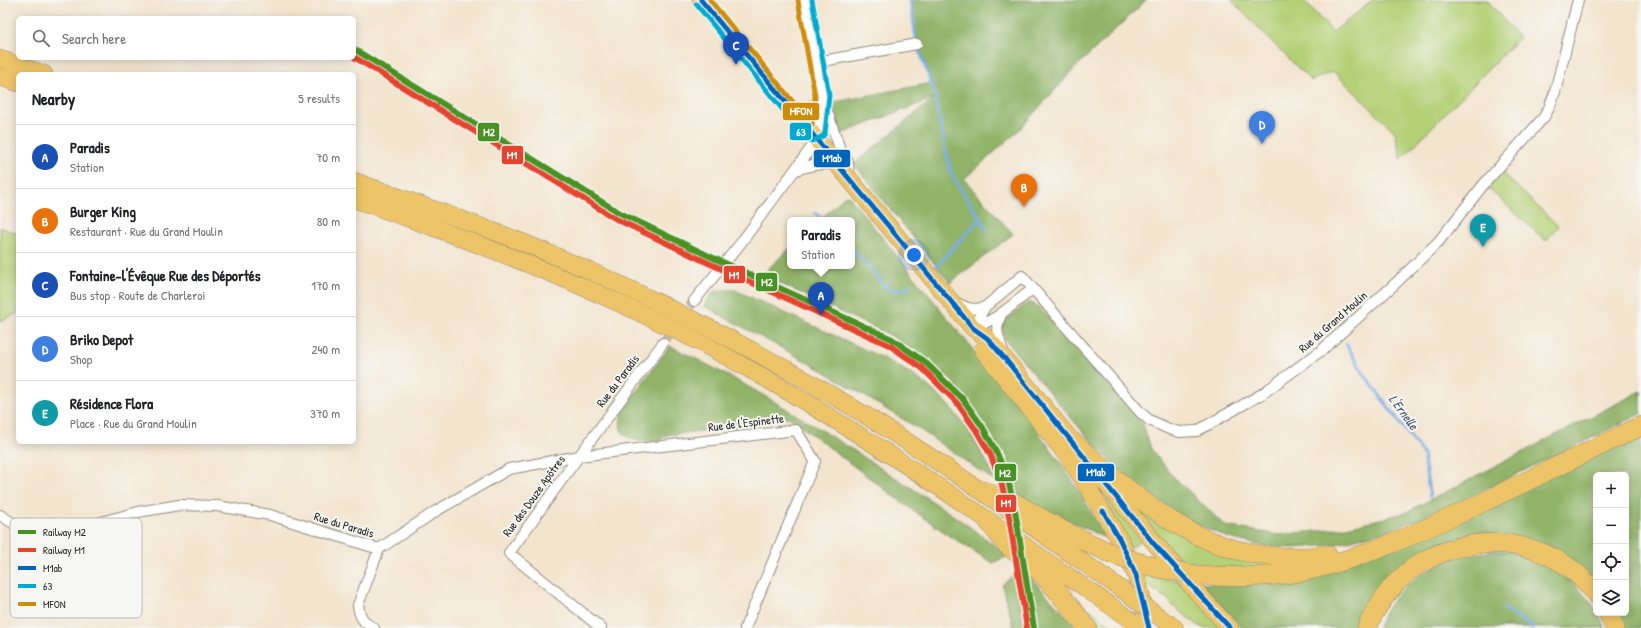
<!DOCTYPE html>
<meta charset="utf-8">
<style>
body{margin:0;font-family:"Patrick Hand",sans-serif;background:#f2f2f2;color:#202124}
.controls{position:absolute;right:12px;bottom:12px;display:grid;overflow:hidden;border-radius:6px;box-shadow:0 2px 10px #0003}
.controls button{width:36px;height:36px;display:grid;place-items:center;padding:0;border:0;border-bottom:1px solid #e0e0e0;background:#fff;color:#202124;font:20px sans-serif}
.you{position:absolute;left:914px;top:255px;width:14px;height:14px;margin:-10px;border:3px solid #fff;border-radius:50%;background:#1a73e8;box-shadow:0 0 0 6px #1a73e833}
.badge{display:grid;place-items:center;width:26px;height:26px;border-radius:50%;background:#0b8043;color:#fff;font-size:13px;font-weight:700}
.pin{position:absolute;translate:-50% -33px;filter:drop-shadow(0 1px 2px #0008)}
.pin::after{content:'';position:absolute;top:21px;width:14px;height:12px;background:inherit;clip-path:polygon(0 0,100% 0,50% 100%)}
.popup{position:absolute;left:787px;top:217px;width:68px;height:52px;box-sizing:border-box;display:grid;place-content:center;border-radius:6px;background:#fff;filter:drop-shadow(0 1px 3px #0005);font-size:13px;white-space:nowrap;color:#757577}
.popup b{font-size:15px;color:#202124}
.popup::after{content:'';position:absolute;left:50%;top:100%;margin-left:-8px;border:8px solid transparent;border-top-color:#fff}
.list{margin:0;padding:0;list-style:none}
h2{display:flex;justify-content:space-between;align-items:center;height:52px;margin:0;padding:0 16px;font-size:17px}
h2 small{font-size:13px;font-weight:400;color:#757577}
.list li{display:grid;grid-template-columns:26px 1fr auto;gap:12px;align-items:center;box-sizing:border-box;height:64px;padding:0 16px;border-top:1px solid #e0e0e0}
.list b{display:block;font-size:15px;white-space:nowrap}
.list p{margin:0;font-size:13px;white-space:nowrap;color:#757577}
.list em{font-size:13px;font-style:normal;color:#757577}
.icon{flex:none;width:22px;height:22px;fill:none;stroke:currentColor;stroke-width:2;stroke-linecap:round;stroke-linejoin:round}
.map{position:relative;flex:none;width:1641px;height:628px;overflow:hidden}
.search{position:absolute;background:#fff;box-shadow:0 2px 10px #0003;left:16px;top:16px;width:340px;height:44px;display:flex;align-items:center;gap:10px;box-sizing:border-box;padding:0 14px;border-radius:6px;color:#757577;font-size:15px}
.panel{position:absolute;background:#fff;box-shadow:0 2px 10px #0003;left:16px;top:72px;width:340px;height:372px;border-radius:6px}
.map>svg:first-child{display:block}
.green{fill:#b5d177;stroke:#707e51}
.forest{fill:#90b368;stroke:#5e6f4a}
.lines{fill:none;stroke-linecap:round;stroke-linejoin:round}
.stream{stroke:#7aade6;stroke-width:3}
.minor-tunnel{stroke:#cbbfad;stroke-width:10;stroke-dasharray:10 5;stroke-linecap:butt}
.minor-casing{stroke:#8f887c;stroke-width:12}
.primary-casing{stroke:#8f887c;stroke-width:18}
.trunk-casing{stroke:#8f887c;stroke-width:18}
.motorway-casing{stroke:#8f887c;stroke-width:20}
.minor{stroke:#fff;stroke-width:10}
.primary{stroke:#eec469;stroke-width:17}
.trunk{stroke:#eec469;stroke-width:17}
.motorway{stroke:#eec469;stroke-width:19}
.trunk-bridge-casing{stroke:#8f887c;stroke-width:18;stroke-linecap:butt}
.motorway-bridge-casing{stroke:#8f887c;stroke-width:20;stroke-linecap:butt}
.trunk-bridge{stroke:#eec469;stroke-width:17}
.motorway-bridge{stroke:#eec469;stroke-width:19}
.bus-1-casing{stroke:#f6f6f2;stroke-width:8}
.bus-2-casing{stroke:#f6f6f2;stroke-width:8}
.bus-3-casing{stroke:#f6f6f2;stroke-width:8}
.bus-1{stroke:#0065bd;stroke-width:5}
.bus-2{stroke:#00a9ce;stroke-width:5}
.bus-3{stroke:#ce8d09;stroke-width:5}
.rail-1-casing{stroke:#f6f6f2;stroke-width:9}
.rail-2-casing{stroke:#f6f6f2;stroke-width:9}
.rail-1{stroke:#489224;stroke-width:6}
.rail-2{stroke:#e5442e;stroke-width:6}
.labels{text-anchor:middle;stroke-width:4;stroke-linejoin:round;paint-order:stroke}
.street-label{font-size:12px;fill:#2b2b2b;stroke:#f6f6f2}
.water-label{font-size:13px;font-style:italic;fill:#47586c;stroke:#f6f6f2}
.key{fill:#f6f6f2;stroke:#b9b9b6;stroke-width:1}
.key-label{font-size:11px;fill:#2b2b2b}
.line-badge{stroke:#f6f6f2;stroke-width:1.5}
.badge-label{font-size:11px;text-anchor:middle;font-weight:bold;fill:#fff}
</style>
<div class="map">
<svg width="1641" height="628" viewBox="0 0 1641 628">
<rect width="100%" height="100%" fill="#f6f6f2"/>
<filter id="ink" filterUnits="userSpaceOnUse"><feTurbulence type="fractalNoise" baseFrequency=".025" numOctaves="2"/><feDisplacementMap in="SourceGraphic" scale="8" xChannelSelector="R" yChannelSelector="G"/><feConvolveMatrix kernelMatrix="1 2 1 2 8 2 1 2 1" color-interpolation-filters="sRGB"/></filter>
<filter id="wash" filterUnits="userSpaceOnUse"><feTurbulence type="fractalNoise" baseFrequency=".012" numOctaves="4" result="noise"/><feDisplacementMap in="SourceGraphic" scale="16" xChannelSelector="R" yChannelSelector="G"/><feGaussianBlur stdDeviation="0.9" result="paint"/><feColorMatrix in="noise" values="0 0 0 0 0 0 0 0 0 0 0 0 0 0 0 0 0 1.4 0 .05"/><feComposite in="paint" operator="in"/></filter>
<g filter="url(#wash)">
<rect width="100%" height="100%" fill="#f3e4cd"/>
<path class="green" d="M1231,0H1303L1333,32L1373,0H1487L1519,38L1401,159L1395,132L1333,71L1311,81Z
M1498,169L1558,226L1546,241L1484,184Z
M0,227L18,234V313L0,321Z
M1109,497L1143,539L1131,548L1105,500Z
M1130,501L1270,562L1283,569L1209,567L1181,562Z
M1141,572L1179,581L1222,628H1202L1173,606L1169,600L1144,583Z
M1077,600L1115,628H1094L1075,602Z"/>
<path class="forest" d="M910,0H1146L1075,68L1016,133L964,179L1013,234L950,283L854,164L934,98L836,136L825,104L932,83L917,44Z
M847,194C891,248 935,303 979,357C1026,414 1072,471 1105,538L1068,520L1065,522L1015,493L1012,482L1001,454L989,432L970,402L951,380L922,356L892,336L762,275L790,248V266H852V220H820Z
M723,290H735C770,306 805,322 840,338C872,353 908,368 935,392C962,416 982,450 996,482L919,429L822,370L704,306L713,292Z
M1029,302L1039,307L1143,424L1151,449L1172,475L1225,526L1279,535L1343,528L1405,513L1641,391V414L1432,515L1382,532L1333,545L1292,548L1263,546L1229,538L1182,518L1124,475L1100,452L1006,341L1002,328L1006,319Z
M670,346C747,383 817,426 888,473C929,499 970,525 1008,556L993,563C921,520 856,467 789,417L749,420L735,427L666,435L659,442C634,441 611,440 624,408Z
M1641,431V628H1621L1614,613H1626V475H1596V585L1564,558L1444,545L1361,628H1242L1201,584L1295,578Z
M1488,552C1496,552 1505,552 1513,554C1548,560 1576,581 1596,610V613H1598L1605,628H1378C1389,594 1424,566 1458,557C1467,554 1478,553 1488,552Z
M1016,573L1024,628H1014L1002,585Z
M1029,576L1078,628H1038Z"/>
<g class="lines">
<path class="stream" d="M910,0L917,44L936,97V105L951,174L987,229
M815,213L823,220
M852,249L890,291L905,289L910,285
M936,266L980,219
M1346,344L1364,374L1423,454L1430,497
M1503,608L1533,628"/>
</g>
</g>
<g filter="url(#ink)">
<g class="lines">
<path class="minor-tunnel" d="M663,343L694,301"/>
<g class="minor-casing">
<path id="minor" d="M817,62L917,44
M824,102L840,149L848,162L849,178
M791,109L812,106L822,96
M796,170C810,165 825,161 839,166
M694,301L740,244L817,140L821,115L822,96L805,0
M955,302C967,308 971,311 985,307
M1001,315C994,328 998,337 1003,351
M973,328L985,307L1022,276L1140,412L1149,420L1169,429L1179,432L1197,431L1262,394L1322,350L1397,282L1439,241L1484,184L1544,117L1549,108L1555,92L1578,0
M973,328C997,320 1013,304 1033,289
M0,515L43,542H54L101,522L138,512L179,505L217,506L270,515L379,549L436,511L509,469L579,456L663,343
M374,628C364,624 359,616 358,605L379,549
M601,628L509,553L579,456L796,430L815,461L745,628"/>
</g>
<g class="primary-casing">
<path id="primary" d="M701,0L973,328"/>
</g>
<g class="trunk-casing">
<path id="trunk" d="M0,59L44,74
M0,77L18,83
M354,181C409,201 465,220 519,241C631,286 741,341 845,403C940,460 1030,525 1121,589
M354,199C474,241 592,286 705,345C813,402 915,469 1015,539C1057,569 1100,597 1141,628
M973,328L987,338C1069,434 1143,536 1230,628
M983,350L1070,459L1100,507L1120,540L1136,575L1146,614
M1158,616L1175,628"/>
</g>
<g class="motorway-casing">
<path id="motorway" d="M1073,442C1151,511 1215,570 1327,555
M983,491L1015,503L1062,530L1110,553
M988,521L1007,545L1034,566L1055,588L1087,628
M1137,562L1162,569
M1198,575C1238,578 1279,578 1318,568C1370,555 1419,532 1467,510C1525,482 1583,454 1641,426
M1608,613L1615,628
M1367,628C1371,617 1378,606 1385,596C1435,527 1545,525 1596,594"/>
</g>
<use href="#minor" class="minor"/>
<use href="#primary" class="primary"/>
<use href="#trunk" class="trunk"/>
<use href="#motorway" class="motorway"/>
<g class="trunk-bridge-casing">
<path id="trunk-bridge" d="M1121,589L1158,616"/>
</g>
<g class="motorway-bridge-casing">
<path id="motorway-bridge" d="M1110,553L1137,562
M1162,569L1198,575"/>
</g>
<use href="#trunk-bridge" class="trunk-bridge"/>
<use href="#motorway-bridge" class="motorway-bridge"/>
<g class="bus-1-casing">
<path id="bus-1" d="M701,0L973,328L987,338L1006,360L1154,544L1230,628
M1103,511L1120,540L1136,575L1149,628"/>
</g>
<g class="bus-2-casing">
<path id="bus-2" d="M696,4L806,138L812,141L823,136L825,133L829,95L812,0"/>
</g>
<g class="bus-3-casing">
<path id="bus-3" d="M710,0L812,125L815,96L798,1"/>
</g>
<use href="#bus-1" class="bus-1"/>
<use href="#bus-2" class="bus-2"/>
<use href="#bus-3" class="bus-3"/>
<g class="rail-1-casing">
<path id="rail-1" d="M354,49L620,213L707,255L892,339L926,363L962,398L982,426L996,451L1008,479L1016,516L1034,628"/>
</g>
<g class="rail-2-casing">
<path id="rail-2" d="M354,57L616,219L704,261L889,345L922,368L957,403L976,430L990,454L1001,481L1009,517L1027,628"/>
</g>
<use href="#rail-1" class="rail-1"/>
<use href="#rail-2" class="rail-2"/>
</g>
</g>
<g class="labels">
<g class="street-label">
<text transform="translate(1333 322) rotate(-41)" y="4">Rue du Grand Moulin</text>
<text transform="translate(618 381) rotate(-53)" y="4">Rue du Paradis</text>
<text transform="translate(746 423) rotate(-7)" y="4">Rue de l'Espinette</text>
<text transform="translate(534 496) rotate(-54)" y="4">Rue des Douze Apôtres</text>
<text transform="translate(344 525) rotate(17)" y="4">Rue du Paradis</text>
</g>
<g class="water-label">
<text transform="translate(1404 412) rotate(54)" y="5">L'Ernelle</text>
</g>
</g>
<rect x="10" y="518" width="132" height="100" rx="6" class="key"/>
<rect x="18" y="530" width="18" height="4" fill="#489224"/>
<rect x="18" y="548" width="18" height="4" fill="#e5442e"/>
<rect x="18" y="566" width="18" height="4" fill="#0065bd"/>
<rect x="18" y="584" width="18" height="4" fill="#00a9ce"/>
<rect x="18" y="602" width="18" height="4" fill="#ce8d09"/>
<g class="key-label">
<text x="43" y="536">Railway M2</text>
<text x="43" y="554">Railway M1</text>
<text x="43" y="572">M1ab</text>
<text x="43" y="590">63</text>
<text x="43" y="608">MFON</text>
</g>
<g class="line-badge">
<rect x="782" y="102" width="38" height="19" rx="4" fill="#ce8d09"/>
<rect x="789" y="122" width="23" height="19" rx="4" fill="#00a9ce"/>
<rect x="477" y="122" width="23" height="20" rx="4" fill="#489224"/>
<rect x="501" y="145" width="23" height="20" rx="4" fill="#e5442e"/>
<rect x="813" y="149" width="38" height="19" rx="4" fill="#0065bd"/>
<rect x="723" y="265" width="23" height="19" rx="4" fill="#e5442e"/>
<rect x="755" y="272" width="23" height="20" rx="4" fill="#489224"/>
<rect x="1077" y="463" width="38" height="19" rx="4" fill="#0065bd"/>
<rect x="994" y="463" width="23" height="19" rx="4" fill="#489224"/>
<rect x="995" y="494" width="22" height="19" rx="4" fill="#e5442e"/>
</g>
<g class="badge-label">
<text x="801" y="115">MFON</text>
<text x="801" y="136">63</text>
<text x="489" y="136">M2</text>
<text x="512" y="159">M1</text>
<text x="832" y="162">M1ab</text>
<text x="734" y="279">M1</text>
<text x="767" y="286">M2</text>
<text x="1096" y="476">M1ab</text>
<text x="1005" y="477">M2</text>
<text x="1006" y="507">M1</text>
</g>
</svg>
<div class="controls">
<button>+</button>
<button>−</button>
<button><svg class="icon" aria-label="locate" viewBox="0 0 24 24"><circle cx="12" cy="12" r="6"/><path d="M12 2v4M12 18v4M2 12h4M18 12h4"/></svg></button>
<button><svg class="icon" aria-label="layers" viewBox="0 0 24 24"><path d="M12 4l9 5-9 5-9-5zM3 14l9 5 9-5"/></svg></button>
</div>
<div class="you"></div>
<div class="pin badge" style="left:821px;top:315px;background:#1a4fb4">A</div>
<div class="popup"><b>Paradis</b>Station</div>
<div class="pin badge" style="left:1024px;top:207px;background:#e8710a">B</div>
<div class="pin badge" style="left:736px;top:65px;background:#1a4fb4">C</div>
<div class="pin badge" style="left:1262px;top:144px;background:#3f7fe0">D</div>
<div class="pin badge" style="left:1483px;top:247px;background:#0f9aa8">E</div>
<div class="search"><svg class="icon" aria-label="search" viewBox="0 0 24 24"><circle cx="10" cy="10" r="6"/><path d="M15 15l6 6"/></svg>Search here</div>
<section class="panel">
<h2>Nearby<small>5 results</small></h2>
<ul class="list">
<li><span class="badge" style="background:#1a4fb4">A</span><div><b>Paradis</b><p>Station</p></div><em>70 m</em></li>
<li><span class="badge" style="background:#e8710a">B</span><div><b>Burger King</b><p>Restaurant · Rue du Grand Moulin</p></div><em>80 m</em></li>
<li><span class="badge" style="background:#1a4fb4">C</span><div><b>Fontaine-l'Évêque Rue des Déportés</b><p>Bus stop · Route de Charleroi</p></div><em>170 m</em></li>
<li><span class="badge" style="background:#3f7fe0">D</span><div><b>Briko Depot</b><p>Shop</p></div><em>240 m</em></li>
<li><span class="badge" style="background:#0f9aa8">E</span><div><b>Résidence Flora</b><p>Place · Rue du Grand Moulin</p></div><em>370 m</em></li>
</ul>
</section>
</div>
